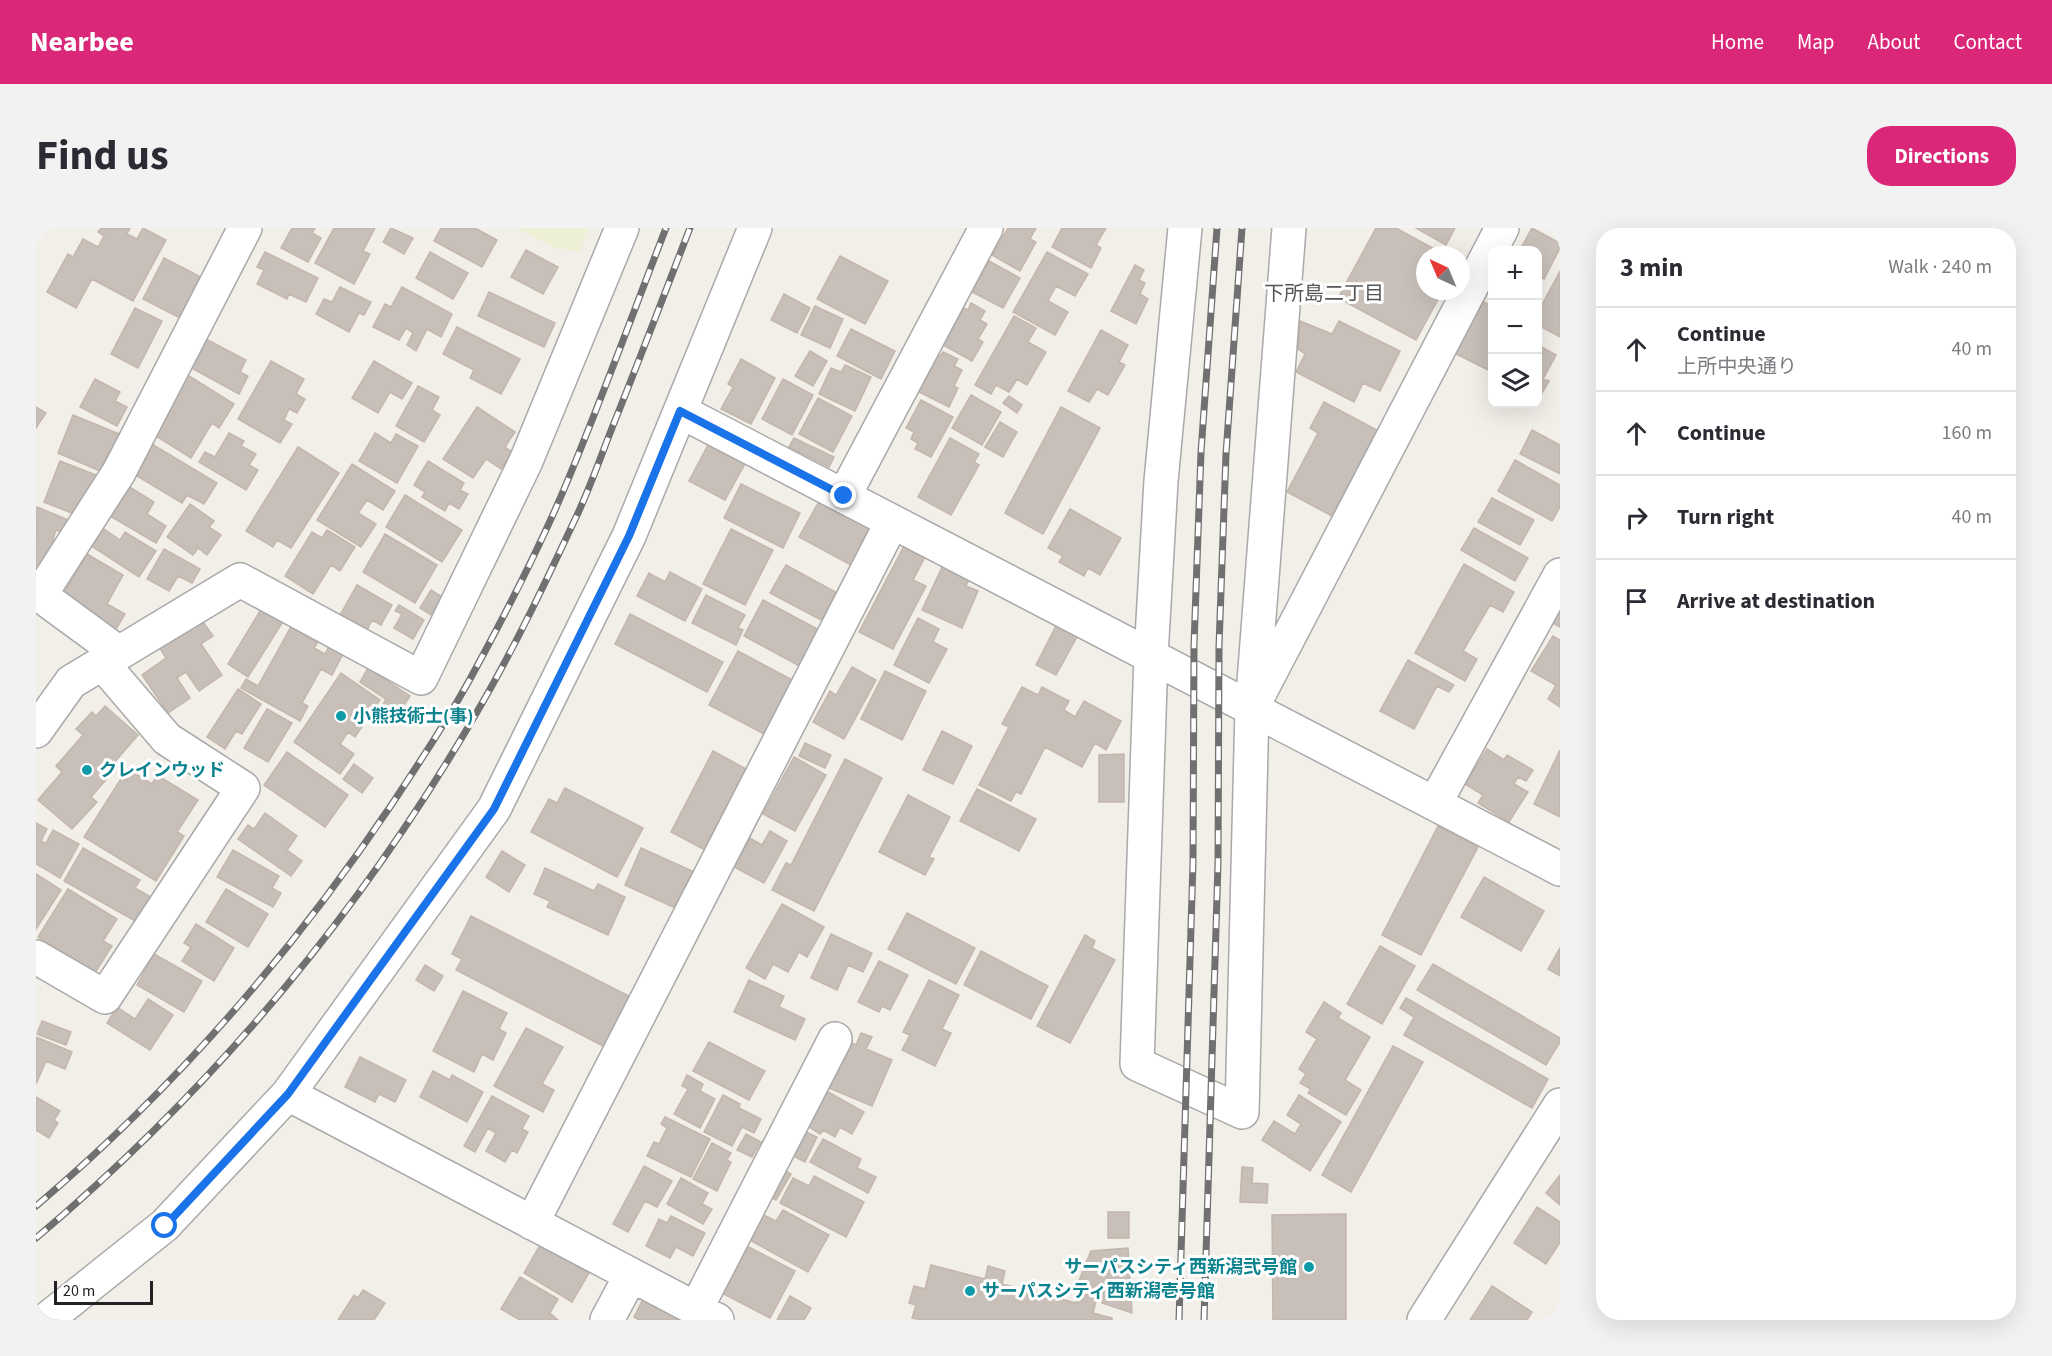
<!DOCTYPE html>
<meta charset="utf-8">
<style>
body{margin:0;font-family:"Source Sans 3","Noto Sans JP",sans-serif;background:#f2f2f3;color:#2b2b33}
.controls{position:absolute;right:18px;top:18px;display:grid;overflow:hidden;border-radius:12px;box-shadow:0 6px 24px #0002}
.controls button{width:54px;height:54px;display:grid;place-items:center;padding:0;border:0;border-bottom:2px solid #e1e1e2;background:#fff;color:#2b2b33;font:30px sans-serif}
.compass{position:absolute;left:1380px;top:18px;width:54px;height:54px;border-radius:50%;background:#fff;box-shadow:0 6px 24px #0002;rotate:316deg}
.scale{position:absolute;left:18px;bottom:15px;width:99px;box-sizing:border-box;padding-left:6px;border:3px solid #222;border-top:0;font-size:16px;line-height:21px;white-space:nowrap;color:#222;-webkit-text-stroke:4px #fff;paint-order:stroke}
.stop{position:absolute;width:18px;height:18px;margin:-14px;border:4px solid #1a73e8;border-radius:50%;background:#fff}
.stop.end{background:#1a73e8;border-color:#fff;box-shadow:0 2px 6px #0008}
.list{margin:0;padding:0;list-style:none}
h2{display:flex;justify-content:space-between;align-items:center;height:78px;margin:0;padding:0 24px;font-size:26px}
h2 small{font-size:20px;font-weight:400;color:#7c7c81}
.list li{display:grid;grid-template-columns:39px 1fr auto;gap:18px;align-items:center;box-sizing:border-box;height:84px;padding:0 24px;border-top:2px solid #e1e1e2}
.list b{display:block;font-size:22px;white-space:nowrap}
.list p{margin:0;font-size:20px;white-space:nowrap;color:#7c7c81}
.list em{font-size:20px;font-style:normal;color:#7c7c81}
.icon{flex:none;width:33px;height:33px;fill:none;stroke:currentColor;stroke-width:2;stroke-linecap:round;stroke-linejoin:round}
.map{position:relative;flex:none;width:1524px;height:1092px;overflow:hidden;border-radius:24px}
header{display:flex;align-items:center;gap:36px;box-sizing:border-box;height:84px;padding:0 30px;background:#db2777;color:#fff}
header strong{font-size:28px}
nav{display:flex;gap:33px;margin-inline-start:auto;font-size:21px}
.intro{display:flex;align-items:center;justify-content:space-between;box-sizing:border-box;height:144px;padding:0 36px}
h1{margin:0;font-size:42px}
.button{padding:15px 27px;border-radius:24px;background:#db2777;color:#fff;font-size:21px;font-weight:700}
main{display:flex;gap:36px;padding:0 36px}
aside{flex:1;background:#fff;border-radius:24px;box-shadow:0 6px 24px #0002}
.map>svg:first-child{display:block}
.farmland{fill:#eef0d5}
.building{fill:#c7bfb8;stroke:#c4b6ab;stroke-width:1.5}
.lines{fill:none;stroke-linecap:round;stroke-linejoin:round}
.minor-casing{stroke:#a9a9a9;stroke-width:36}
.minor{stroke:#fff;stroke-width:33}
.rail-casing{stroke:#707070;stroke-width:7}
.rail{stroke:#fff;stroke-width:4.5;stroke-dasharray:14;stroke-linecap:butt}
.route{stroke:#1a73e8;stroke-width:8}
.culture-dot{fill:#0f9aa8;stroke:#fff;stroke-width:2}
.labels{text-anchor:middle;stroke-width:6;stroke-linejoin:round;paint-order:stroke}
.culture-label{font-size:18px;font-weight:bold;fill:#0d838f;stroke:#fff;text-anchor:start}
.neighbourhood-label{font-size:20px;fill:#555;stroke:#fff}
</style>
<header>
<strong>Nearbee</strong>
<nav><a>Home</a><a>Map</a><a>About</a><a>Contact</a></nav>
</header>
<div class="intro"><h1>Find us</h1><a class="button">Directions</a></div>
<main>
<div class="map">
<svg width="1524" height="1092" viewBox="0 0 1524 1092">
<rect width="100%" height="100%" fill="#f2efe9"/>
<path class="farmland" d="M482,0H552L544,24L516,19Z"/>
<path class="building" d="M65,0H94L91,6L101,11L107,0L130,12L97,73L56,51L40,80L11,64L32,26L37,29L47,11L62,19L68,8L62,4Z
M256,0H279L276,5L285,10L272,34L245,20Z
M298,0H339L327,23L334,26L318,56L279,35Z
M355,0L377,10L368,26L347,14Z
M405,0H439L461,12L446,39L398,13Z
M972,0H1000L994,11L1000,14L984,43L956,27Z
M1026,0H1070L1060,17L1065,20L1055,40L1016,19Z
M1340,0H1360L1404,24L1403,27H1389V52L1387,55L1389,63H1401L1405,66L1380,112L1302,70Z
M1380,0H1419L1410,17Z
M1496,0L1524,15V20L1508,51L1502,48V22H1484Z
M1508,0H1524V9Z
M490,22L522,39L507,66L475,49Z
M229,24L282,50L270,74L253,66L251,71L221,56L228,42L221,39Z
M394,24L432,45L417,71L380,50Z
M1011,24L1052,46L1039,68L1020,58L1012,73L1032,84L1019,107L977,84Z
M804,28L852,53L829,96L781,71Z
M128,30L165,49L144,90L107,71Z
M953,33L984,50L967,80L936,64Z
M1099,37L1108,42L1103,52L1109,55L1104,66L1112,71L1100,96L1075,83Z
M1524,43V109L1502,97V84Z
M304,59L335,74L328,87L323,85L313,104L280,86L288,71L296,74Z
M366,59L416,86L405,109L391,101L380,123L371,117L377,105L370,100L363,112L337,99L349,76L355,79Z
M453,64L519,95L508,119L442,88Z
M748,66L774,80L761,105L735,92Z
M1446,73L1456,78V144L1418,125Z
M935,75L949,83L944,92L951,96L942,111L947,114L936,133L907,117L928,80L932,82Z
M779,78L807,91L794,120L765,107Z
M99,80L126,93L102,140L75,126Z
M978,88L1000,100L992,114L1010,124L991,157L981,151L973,164L960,157L955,166L939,157Z
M1264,93L1296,106L1303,93L1364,123L1344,163L1327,155L1318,174L1260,144L1269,126L1262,121Z
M421,99L484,131L465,166L434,150L438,142L407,126Z
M815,101L859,123L845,151L801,128Z
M1065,102L1092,117L1083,134L1089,137L1072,167L1061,161L1053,174L1032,163Z
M164,108L210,132L204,144L212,148L203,166L148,136Z
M1502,117L1520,127L1507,151L1513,153L1502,172Z
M774,123L791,133L777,158L759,148Z
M907,124L922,131L918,138L926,142L918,158L922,160L913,179L881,163L901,126L904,128Z
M705,131L739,150L715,196L685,181L697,159L692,156Z
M235,133L268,151L260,166L269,171L261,185L253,181L248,192L256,196L244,215L202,191Z
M338,133L376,155L366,171L354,164L342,185L316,170Z
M809,137L835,149L819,183L783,166L795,140L805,144Z
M145,143L198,176L183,200L176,195L155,230L115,205Z
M59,151L84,164L79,173L91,179L81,198L44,179Z
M747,151L777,167L756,207L726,191Z
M382,158L403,169L396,182L404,187L388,214L360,198Z
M935,167L965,184L946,217L916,200Z
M973,168L986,177L981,185L967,175Z
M782,170L816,188L797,224L763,206Z
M885,172L917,189L895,229L879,221L882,215L875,211L878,204L870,200Z
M1288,174L1341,202L1296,288L1251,264L1282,205L1274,200Z
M0,179L10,185L0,200Z
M441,179L479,204L469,219L476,224L465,241L450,231L437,250L407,231Z
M1025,179L1064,200L1007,306L969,285Z
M37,187L88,208L80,228L72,225L64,243L22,225Z
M964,194L981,204L967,229L949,219Z
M1496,202L1524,217V246L1484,226Z
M193,205L208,213L205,218L220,226L213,237L222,242L210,262L163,234L169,224L179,229Z
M339,205L355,215L360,206L382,218L361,255L323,233Z
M758,210L798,229L793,239L753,219Z
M914,210L943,226L938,234L943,237L915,287L882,269Z
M114,215L181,255L168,276L151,267L146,275L96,245Z
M673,215L710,234L689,272L653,253Z
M262,219L303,245L255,320L241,312L237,319L210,303Z
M1479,232L1524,257V279L1516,293L1462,263Z
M24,233L65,249L53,280L42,276L38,286L8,274Z
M392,233L428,255L424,262L432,266L423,281L413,275L409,283L386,269L389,264L378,257Z
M316,236L359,263L347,282L331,272L322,285L340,296L325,319L281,292Z
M705,256L764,285L747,320L688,290Z
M92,258L118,274L111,286L130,298L120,315L74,288Z
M369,267L426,302L406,334L350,299Z
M785,270L837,299L815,337L763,309Z
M1456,270L1498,292L1484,317L1442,294Z
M154,276L178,293L173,299L185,307L171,327L162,320L157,327L131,309Z
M1,279L37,294L32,307L20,302L17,311L22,313L0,344Z
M1034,281L1085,310L1064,347L1052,340L1048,348L1023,334L1027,328L1012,320Z
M65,299L84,312L89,304L120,323L103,349L54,317Z
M1438,300L1492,330L1479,353L1425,322Z
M695,301L737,322L709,377L667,356Z
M291,302L319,319L304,343L295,337L277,366L249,348L276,304L286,310Z
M349,306L401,337L379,375L327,344Z
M868,318L889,329L877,352L890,358L857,421L823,404Z
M128,321L164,341L156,355L142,348L133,363L111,351Z
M51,326L87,347L71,376L89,386L79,403L24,371Z
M908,335L935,347L930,358L942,363L926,400L886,382Z
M1428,336L1478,364L1467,384L1454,377L1427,423L1441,431L1429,453L1379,425Z
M750,337L803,366L787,393L734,365Z
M634,344L666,361L649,393L601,368L613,345L629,354Z
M321,357L356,377L345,397L336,392L331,402L304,387Z
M395,362L406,369L395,387L384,380Z
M670,367L709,387L702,400L707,402L700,417L656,395Z
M727,372L787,404L767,440L708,408Z
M363,377L388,392L377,411L358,400L366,386L359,383Z
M227,378L248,392L212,449L192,436Z
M1524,381V399L1516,395Z
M594,386L687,434L671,464L579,416Z
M163,388L177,408L165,416L186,447L163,463L150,444L141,450L154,470L132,485L106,447L130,430L122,417Z
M882,390L903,401L897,414L911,421L893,455L858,437Z
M1021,396L1042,407L1020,447L1000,437Z
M256,397L283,412L278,420L289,426L293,418L307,426L296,447L285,441L266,475L272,478L264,493L205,460L210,451L222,458Z
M1517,408L1524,412V479L1512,471L1520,457L1495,443Z
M702,423L762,455L734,509L673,477Z
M1372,432L1418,457L1413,464L1401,458L1378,501L1344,483Z
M816,439L840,452L808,511L777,494L794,463L800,467Z
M332,440L374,468L361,488L346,478L350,471L324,454Z
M849,443L890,463L866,512L825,491Z
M305,445L344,472L319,509L312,504L304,516L318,526L304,546L258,514Z
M986,459L1002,467L1006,459L1033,473L1028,482L1039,489L1048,473L1085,493L1070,522L1059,515L1046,539L1009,519L985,566L980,564L975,573L943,557L973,499L966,496Z
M202,461L225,476L206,506L200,503L189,521L171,509Z
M69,478L102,507L77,536L81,539L55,569L61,574L36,601L2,572L26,544L20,538L47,507L40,501L56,484L60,488Z
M231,481L256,495L232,534L208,520Z
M906,503L936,518L917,556L887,542Z
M769,515L795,527L789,540L763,528Z
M1451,521L1468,532L1471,527L1497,542L1490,553L1482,549L1478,556L1492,564L1473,594L1442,575L1447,567L1429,556Z
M1524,522V589L1498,576Z
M677,523L712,542L669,622L635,604Z
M251,524L312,567L289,599L228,557Z
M1088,526V574H1063V527Z
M758,529L790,547L759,603L727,586Z
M809,531L846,550L778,683L736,662L750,635L755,637Z
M318,536L337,550L326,565L307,551Z
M95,543L116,556L121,547L162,572L141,604L148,608L120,653L48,609L86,549L90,552Z
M529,560L607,600L581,649L495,604L513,571L521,575Z
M941,561L1000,591L983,623L924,593Z
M872,567L914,589L893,629L898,631L889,647L843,624Z
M229,585L261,608L251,622L266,633L255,648L202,611L212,597L218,601Z
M0,595L11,601L5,613L10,615L17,602L43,616L24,650L0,636Z
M1402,598L1442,619L1385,727L1346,707Z
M734,603L751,613L728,655L698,639L714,610L726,617Z
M47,620L104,652L99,660L115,669L101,694L28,653Z
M605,620L663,646L646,683L589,657Z
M197,622L243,648L236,660L245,665L237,679L181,649Z
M466,623L489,637L473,664L450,649Z
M509,640L558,663L562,656L589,669L572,707L511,679L514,673L498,666Z
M0,646L25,662L0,701Z
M1448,649L1508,683L1485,723L1425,689Z
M32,661L81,691L67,713L76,718L59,745L2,709Z
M190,661L232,686L212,719L170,694Z
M746,676L788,699L771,729L763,724L752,744L737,736L729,751L710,740Z
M871,685L939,720L920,756L852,721Z
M435,688L595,769L569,819L420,742L426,731L416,726Z
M160,696L198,720L178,753L146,733L155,719L148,715Z
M795,706L836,725L827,744L812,737L801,762L775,750Z
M1049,707L1059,713L1056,720L1079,732L1034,815L1001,798Z
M1344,718L1379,738L1346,796L1311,776Z
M1524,720V748L1512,741Z
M945,723L1012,758L995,791L928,757Z
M118,726L166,753L148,784L101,757Z
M843,733L872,747L854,782L846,778L843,784L822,774Z
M1397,736L1524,810V814L1510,837L1381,762Z
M389,737L407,748L398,763L380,752Z
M713,752L748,768L743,779L769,791L759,812L698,784Z
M893,752L923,767L906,801L915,805L899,838L866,822L874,807L867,804Z
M427,763L471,785L463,801L470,805L457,832L446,826L438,844L397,823Z
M1370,770L1512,851L1496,880L1368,807L1378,789L1364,780Z
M112,771L137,787L114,822L71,795L81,779L99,791Z
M1288,774L1305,785L1302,790L1334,809L1309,852L1325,862L1310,887L1272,865L1275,861L1264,855L1270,846L1263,841L1281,811L1270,804Z
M6,793L35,804L30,817L1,806Z
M490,800L527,819L506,856L518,862L507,884L458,858Z
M825,805L836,809L830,821L856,832L836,878L788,858L814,814L820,817Z
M0,809L36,824L29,841L10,833L0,856Z
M673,814L729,843L713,872L657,843Z
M1357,818L1387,834L1315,964L1286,947Z
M324,829L370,852L359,874L343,866L339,874L309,859Z
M397,843L414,852L416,847L447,864L431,894L384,869Z
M651,847L667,856L664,863L679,871L664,900L638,886L652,861L646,858Z
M785,860L828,884L816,906L804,899L799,909L787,902L784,906L773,899L775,895L767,891Z
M687,867L704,876L703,880L725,891L718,905L706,899L696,918L668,904Z
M1263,867L1305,894L1274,943L1226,912L1238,893L1259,906L1265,896L1251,887Z
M456,868L493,888L486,901L492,904L481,925L476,922L469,934L450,923L460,905L452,900L439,924L428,918Z
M0,869L24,883L18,892L22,895L13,910L0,902Z
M629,889L674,911L655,949L611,928L618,914L623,916L631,900L625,896Z
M759,899L781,909L769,934L747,923Z
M710,906L725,914L716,929L701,922Z
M787,911L825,931L821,940L840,949L832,965L774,934Z
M676,915L695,925L691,932L695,934L681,963L657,951Z
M739,937L755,946L740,972L724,964Z
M608,938L636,953L621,979L609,973L592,1004L577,996Z
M1206,939L1217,940L1216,955L1232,956L1231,975L1204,974Z
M1524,947V977L1510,965Z
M778,948L828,974L810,1009L744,975L757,950L773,958Z
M645,950L672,965L666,976L676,981L667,996L631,976Z
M1501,979L1524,994V1014L1510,1036L1478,1015Z
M747,982L793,1007L772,1044L710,1010L724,985L740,993Z
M1072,984H1093V1010H1072Z
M1310,986V1092H1237L1236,987Z
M635,988L669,1005L657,1028L640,1019L634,1030L610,1018L623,991L631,995Z
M508,1010L543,1030L539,1037L553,1045L536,1074L488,1045Z
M703,1014L759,1043L734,1090L678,1061Z
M1092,1020L1096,1085L1066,1075L1067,1064L1042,1055L1055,1023Z
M895,1037L949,1051L952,1038L969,1043L966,1056L1040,1075L1043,1065L1061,1069L1057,1085L1076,1090V1092H886L876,1090L880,1077L873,1075L878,1058L889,1061Z
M484,1049L522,1071L514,1085L522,1092H484L465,1081Z
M1456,1058L1496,1084L1491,1092H1434Z
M612,1061L649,1092H603L598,1089Z
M327,1062L349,1075L338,1092H302L318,1067L322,1070Z
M754,1068L775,1080L768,1092H741Z"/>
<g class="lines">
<g class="minor-casing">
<path id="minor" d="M1149,0L1125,253L1115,428L1101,836L1206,884L1216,480L1253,0
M644,183L1524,641
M808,268L950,0
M83,425L4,367L83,244L209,0
M1222,468L1466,0
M0,503L35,454L204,352L385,450L490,233L586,0
M1399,575L1524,347
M0,729L69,769L207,560L131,511L66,435
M252,866L681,1092
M496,995L856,294
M660,1081L799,811
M10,1092L129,997L252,866L458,581L593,308L719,0
M571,1092L595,1047
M1388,1092L1524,877"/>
</g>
<use href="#minor" class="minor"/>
<g class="rail-casing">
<path id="rail" d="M0,978C137,862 256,725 356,576C385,532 415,487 440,440C473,379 505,317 531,254C566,170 597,85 630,0
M0,1010C179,859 329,679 445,477C481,415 512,349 542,285C555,257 565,228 576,200C603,133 628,67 654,0
M1143,1092L1157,634L1158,417L1165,224L1181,0
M1168,1092L1182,635L1183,418L1190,226L1206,0"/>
</g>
<use href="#rail" class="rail"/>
</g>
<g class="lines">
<path class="route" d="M129,998L252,866L458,581L593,308L644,183L808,268"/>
</g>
<g class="culture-dot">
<circle cx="305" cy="488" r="6"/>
<circle cx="51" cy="542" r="6"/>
<circle cx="1273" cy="1039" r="6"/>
<circle cx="934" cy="1063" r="6"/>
</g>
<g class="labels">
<g class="culture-label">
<text x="317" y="494">小熊技術士(事)</text>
<text x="63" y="548">クレインウッド</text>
<text x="1261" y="1045" text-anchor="end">サーパスシティ西新潟弐号館</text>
<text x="946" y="1069">サーパスシティ西新潟壱号館</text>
</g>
<g class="neighbourhood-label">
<text x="1288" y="72">下所島二丁目</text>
</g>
</g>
</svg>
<div class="controls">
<button>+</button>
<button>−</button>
<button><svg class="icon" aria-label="layers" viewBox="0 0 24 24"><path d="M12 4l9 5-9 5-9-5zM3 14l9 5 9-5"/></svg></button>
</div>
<svg class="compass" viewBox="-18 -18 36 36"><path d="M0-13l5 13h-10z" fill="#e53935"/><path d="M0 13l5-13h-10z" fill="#7c7c81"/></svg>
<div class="scale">20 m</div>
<div class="stop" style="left:129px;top:998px"></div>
<div class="stop end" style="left:808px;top:268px"></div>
</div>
<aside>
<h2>3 min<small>Walk · 240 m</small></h2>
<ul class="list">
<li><svg class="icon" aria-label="ahead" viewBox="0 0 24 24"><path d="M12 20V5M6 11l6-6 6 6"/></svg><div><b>Continue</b><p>上所中央通り</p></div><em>40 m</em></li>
<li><svg class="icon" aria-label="ahead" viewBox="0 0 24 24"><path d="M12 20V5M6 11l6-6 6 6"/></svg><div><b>Continue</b></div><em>160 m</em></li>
<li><svg class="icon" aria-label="right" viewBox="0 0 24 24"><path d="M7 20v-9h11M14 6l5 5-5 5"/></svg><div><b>Turn right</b></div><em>40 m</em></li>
<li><svg class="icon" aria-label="arrive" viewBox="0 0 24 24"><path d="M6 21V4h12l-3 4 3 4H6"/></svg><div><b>Arrive at destination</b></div></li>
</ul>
</aside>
</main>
